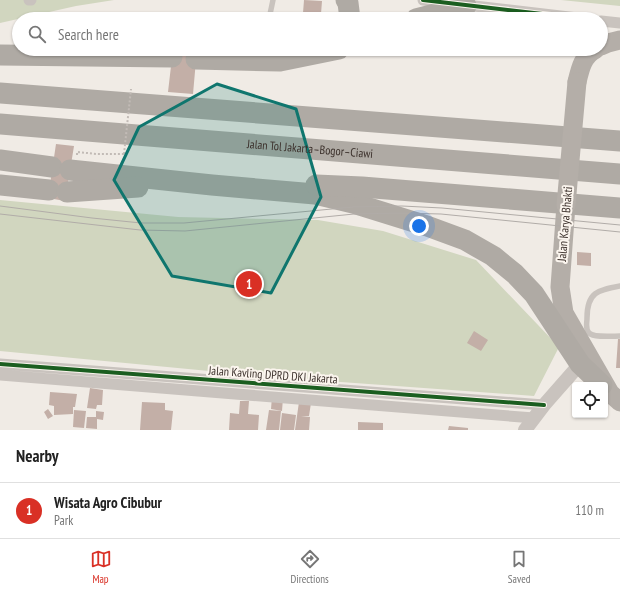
<!DOCTYPE html>
<meta charset="utf-8">
<style>
body{margin:0;font-family:"PT Sans Narrow",sans-serif;background:#f2f2f2;color:#222}
.controls{position:absolute;right:12px;bottom:12px;display:grid;overflow:hidden;border-radius:4px;box-shadow:0 1px 3px #0004}
.controls button{width:36px;height:36px;display:grid;place-items:center;padding:0;border:0;border-bottom:1px solid #e0e0e0;background:#fff;color:#222;font:20px sans-serif}
.you{position:absolute;left:419px;top:226px;width:14px;height:14px;margin:-10px;border:3px solid #fff;border-radius:50%;background:#1a73e8;box-shadow:0 0 0 6px #1a73e833}
.badge{display:grid;place-items:center;width:26px;height:26px;border-radius:50%;background:#d93025;color:#fff;font-size:13px;font-weight:700}
.pin{position:absolute;translate:-50% -50%;border:2px solid #fff;box-shadow:0 1px 4px #0006}
.list{margin:0;padding:0;list-style:none}
h2{display:flex;justify-content:space-between;align-items:center;height:52px;margin:0;padding:0 16px;font-size:17px}
h2 small{font-size:13px;font-weight:400;color:#767676}
.list li{display:grid;grid-template-columns:26px 1fr auto;gap:12px;align-items:center;box-sizing:border-box;height:56px;padding:0 16px;border-top:1px solid #e0e0e0}
.list b{display:block;font-size:15px;white-space:nowrap}
.list p{margin:0;font-size:13px;white-space:nowrap;color:#767676}
.list em{font-size:13px;font-style:normal;color:#767676}
.icon{flex:none;width:22px;height:22px;fill:none;stroke:currentColor;stroke-width:2;stroke-linecap:round;stroke-linejoin:round}
.map{position:relative;flex:none;width:620px;height:430px;overflow:hidden}
.search{position:absolute;background:#fff;box-shadow:0 1px 3px #0004;left:12px;right:12px;top:12px;height:44px;display:flex;align-items:center;gap:10px;box-sizing:border-box;padding:0 14px;border-radius:22px;color:#767676;font-size:15px}
.sheet{height:108px;background:#fff}
nav{display:flex;justify-content:space-around;align-items:center;box-sizing:border-box;height:56px;border-top:1px solid #e0e0e0;background:#fff;font-size:11px;color:#767676}
nav a{display:grid;justify-items:center;gap:2px}
nav .on{color:#d93025}
.map>svg:first-child{display:block}
.green{fill:#d1d6bf}
.building{fill:#c3afa7}
.lines{fill:none;stroke-linecap:round;stroke-linejoin:round}
.path{stroke:#c2bbb6;stroke-width:2;stroke-dasharray:2 2;stroke-linecap:butt}
.service{stroke:#c9c3be;stroke-width:5.5}
.minor{stroke:#c9c3be;stroke-width:11}
.tertiary{stroke:#c9c3be;stroke-width:14}
.trunk{stroke:#b4aea8;stroke-width:19}
.motorway{stroke:#afaaa4;stroke-width:21}
.tram{stroke:#b1aca8;stroke-width:1}
.path-bridge{stroke:#c2bbb6;stroke-width:2;stroke-dasharray:2 2;stroke-linecap:butt}
.trunk-bridge{stroke:#b4aea8;stroke-width:19}
.cycleway-casing{stroke:#fbf5ee;stroke-width:6}
.cycleway{stroke:#1b5e20;stroke-width:4}
.marked{fill:#0f766e;fill-opacity:0.2;stroke:#0f766e;stroke-width:3;stroke-linejoin:round}
.labels{text-anchor:middle;stroke-width:4;stroke-linejoin:round;paint-order:stroke}
.street-label{font-size:12px;fill:#3b302b;stroke:#fbf5ee}
</style>
<div class="map">
<svg width="620" height="430" viewBox="0 0 620 430">
<rect width="100%" height="100%" fill="#f0ebe5"/>
<path class="green" d="M0,0H114L76,6L0,23Z
M561,0H620V6Z
M0,200L178,217L318,220L383,231L476,260L559,347L534,396L272,377L0,351Z"/>
<path class="building" d="M304,0L322,1L321,14L303,13Z
M173,49H197L193,94L168,92Z
M56,144L74,146L65,201L48,198Z
M577,252L591,253V266L577,265Z
M474,331L488,340L481,351L467,343Z
M618,339H620V368H616Z
M90,388L103,390L102,405H97L96,409L87,408Z
M50,392L77,394L75,407H73V414L54,415V406L49,405Z
M272,397L283,398L282,411L271,409Z
M240,401H249L248,414L259,415L258,430H229L230,413L239,414Z
M142,402L165,403V410L173,411L171,430H140Z
M299,402L311,403L309,416H301L310,417L309,430H295Z
M48,409L53,416L48,419L44,412Z
M74,410L86,411L84,428L73,427Z
M269,410L281,411L279,430H266Z
M96,411L104,412L103,420L97,419V429L86,428L87,417H96Z
M282,413L296,415L294,430H280Z
M358,422L383,423V430H358Z
M449,426L468,428V430H448Z"/>
<g class="lines">
<path class="path" d="M77,155V152L97,154H124"/>
<path class="service" d="M269,19L273,0
M620,286C598,290 587,292 587,318C587,323 585,329 589,333C594,338 613,336 620,336"/>
<path class="minor" d="M29,0H31
M423,0L586,19
M601,21L620,23
M0,364L544,405
M0,375L534,418"/>
<path class="tertiary" d="M525,430L544,405L580,364"/>
<path class="trunk" d="M601,46L608,43L620,40
M577,82C580,69 583,55 596,49
M566,205L560,287L564,313L610,393L620,402"/>
<g class="motorway">
<path d="M346,0L348,3L350,19"/>
<path d="M416,19L466,6"/>
<path d="M0,55L172,57"/>
<path d="M196,59L280,61L339,49"/>
<path d="M0,93L620,141"/>
<path id="s1" d="M0,124L620,174"/>
<path d="M0,160L52,167"/>
<path d="M70,170L212,185L315,194L353,203L427,226L465,240L493,256L515,274L534,294L580,364L602,385"/>
<path d="M0,185L49,190"/>
<path d="M316,185L362,187L620,208"/>
<path d="M67,192L138,187"/>
</g>
<path class="tram" d="M0,206L92,218L141,223H184L353,207L402,206L442,208L620,225
M0,214L140,230L185,231L354,214L401,213L441,214L620,232"/>
<path class="path-bridge" d="M124,154L131,89"/>
<path class="trunk-bridge" d="M566,205L577,82"/>
<g class="cycleway-casing">
<path id="cycleway" d="M423,0L586,19
M0,364L544,405"/>
</g>
<use href="#cycleway" class="cycleway"/>
</g>
<path class="marked" d="M217,84L296,109L321,197L271,293L172,276L114,180L139,127Z"/>
<g class="labels">
<g class="street-label">
<text dy="4" stroke="none"><textPath href="#s1" startOffset="311">Jalan Tol Jakarta–Bogor–Ciawi</textPath></text>
<text transform="translate(565 224) rotate(-85)" y="4">Jalan Karya Bhakti</text>
<text transform="translate(273 375) rotate(4)" y="4">Jalan Kavling DPRD DKI Jakarta</text>
</g>
</g>
</svg>
<div class="controls">
<button><svg class="icon" aria-label="locate" viewBox="0 0 24 24"><circle cx="12" cy="12" r="6"/><path d="M12 2v4M12 18v4M2 12h4M18 12h4"/></svg></button>
</div>
<div class="you"></div>
<div class="pin badge" style="left:249px;top:284px">1</div>
<div class="search"><svg class="icon" aria-label="search" viewBox="0 0 24 24"><circle cx="10" cy="10" r="6"/><path d="M15 15l6 6"/></svg>Search here</div>
</div>
<section class="sheet">
<h2>Nearby<small></small></h2>
<ul class="list">
<li><span class="badge">1</span><div><b>Wisata Agro Cibubur</b><p>Park</p></div><em>110 m</em></li>
</ul>
</section>
<nav>
<a class="on"><svg class="icon" aria-label="map" viewBox="0 0 24 24"><path d="M3 6l6-2 6 2 6-2v14l-6 2-6-2-6 2zM9 4v14M15 6v14"/></svg>Map</a>
<a><svg class="icon" aria-label="directions" viewBox="0 0 24 24"><path d="M12 3l9 9-9 9-9-9zM9 14v-3h6M13 9l2 2-2 2"/></svg>Directions</a>
<a><svg class="icon" aria-label="saved" viewBox="0 0 24 24"><path d="M7 4h10v16l-5-4-5 4z"/></svg>Saved</a>
</nav>
